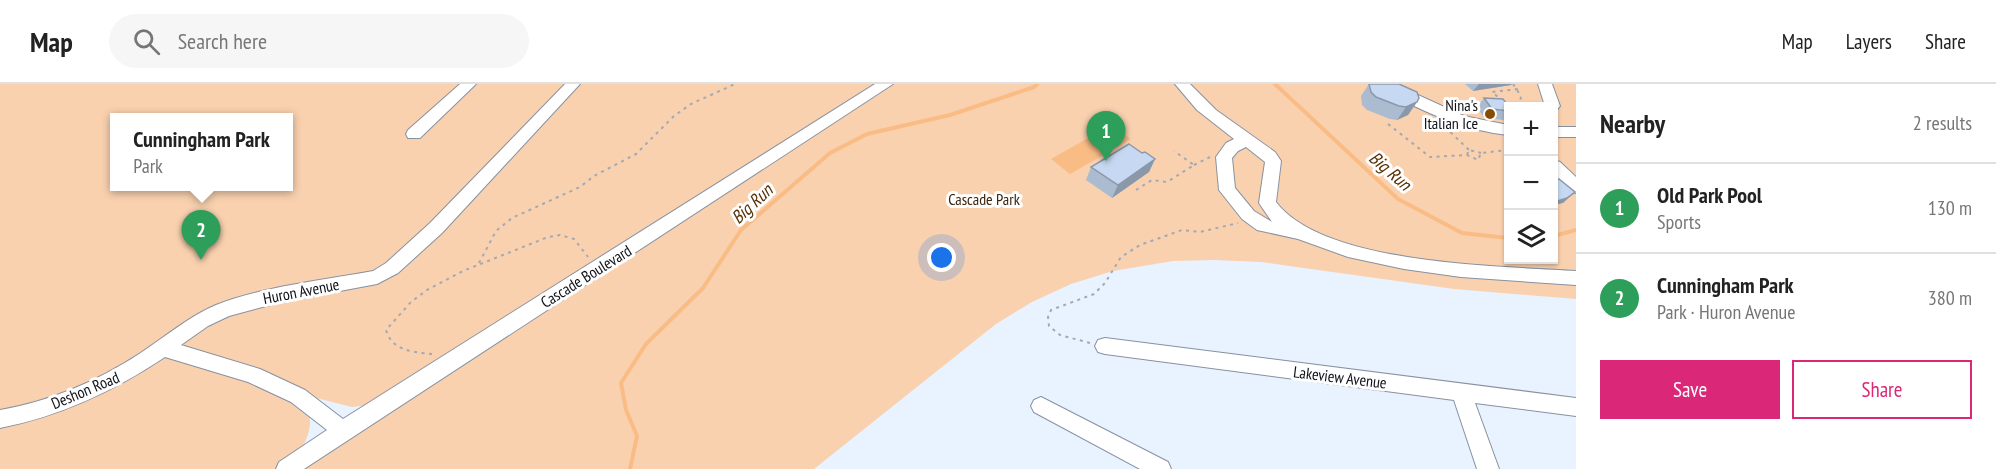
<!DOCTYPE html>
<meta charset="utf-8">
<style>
body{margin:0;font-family:"PT Sans Narrow",sans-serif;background:#f6f6f6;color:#222}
.controls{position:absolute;right:18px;top:18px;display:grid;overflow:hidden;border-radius:0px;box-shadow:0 2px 4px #0004}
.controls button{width:54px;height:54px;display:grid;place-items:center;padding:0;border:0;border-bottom:2px solid #e0e0e0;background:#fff;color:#222;font:30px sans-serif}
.you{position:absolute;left:942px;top:174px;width:21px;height:21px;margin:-15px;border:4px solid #fff;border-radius:50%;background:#1a73e8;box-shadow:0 0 0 9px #1a73e833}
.badge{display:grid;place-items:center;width:39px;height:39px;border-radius:50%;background:#db2777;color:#fff;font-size:20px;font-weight:700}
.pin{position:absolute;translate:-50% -50px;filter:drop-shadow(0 2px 3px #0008)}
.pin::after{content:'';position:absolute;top:32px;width:21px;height:18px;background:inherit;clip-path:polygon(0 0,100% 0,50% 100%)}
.popup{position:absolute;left:110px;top:29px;width:183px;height:78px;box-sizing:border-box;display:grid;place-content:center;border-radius:0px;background:#fff;filter:drop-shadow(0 2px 4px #0005);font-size:20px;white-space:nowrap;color:#767676}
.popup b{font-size:22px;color:#222}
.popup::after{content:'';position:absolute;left:50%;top:100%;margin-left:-12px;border:12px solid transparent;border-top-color:#fff}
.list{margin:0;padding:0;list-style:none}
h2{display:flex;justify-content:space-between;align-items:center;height:78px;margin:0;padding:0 24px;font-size:26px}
h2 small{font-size:20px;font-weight:400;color:#767676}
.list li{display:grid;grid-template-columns:39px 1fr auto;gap:18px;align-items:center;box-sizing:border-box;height:90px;padding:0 24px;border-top:2px solid #e0e0e0}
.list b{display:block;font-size:22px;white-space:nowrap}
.list p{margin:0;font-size:20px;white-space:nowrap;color:#767676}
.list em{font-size:20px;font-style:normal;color:#767676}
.actions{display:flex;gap:12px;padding:18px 24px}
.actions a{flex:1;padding:14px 0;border:2px solid #db2777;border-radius:0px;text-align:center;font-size:21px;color:#db2777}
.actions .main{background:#db2777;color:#fff}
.icon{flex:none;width:33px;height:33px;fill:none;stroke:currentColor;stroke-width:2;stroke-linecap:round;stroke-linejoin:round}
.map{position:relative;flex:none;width:1576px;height:385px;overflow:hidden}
header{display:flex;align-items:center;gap:36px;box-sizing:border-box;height:84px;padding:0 30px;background:#fff;border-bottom:2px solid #e0e0e0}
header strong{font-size:28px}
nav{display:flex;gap:33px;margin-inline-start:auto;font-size:21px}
.search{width:420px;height:54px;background:#f6f6f6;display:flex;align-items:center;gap:15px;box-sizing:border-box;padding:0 21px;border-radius:33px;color:#767676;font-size:22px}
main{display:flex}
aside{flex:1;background:#fff}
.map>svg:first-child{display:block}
.green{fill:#f9d1af;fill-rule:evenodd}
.water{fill:#fabc85}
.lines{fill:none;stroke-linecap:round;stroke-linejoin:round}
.stream{stroke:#fabc85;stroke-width:4}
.minor-casing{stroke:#8791a0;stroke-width:2}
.path{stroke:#a2a9b4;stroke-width:2;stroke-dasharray:3 4.5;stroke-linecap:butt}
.minor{fill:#fff;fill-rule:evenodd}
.wall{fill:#abbbd0}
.shaded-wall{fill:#8b98a9}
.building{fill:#c7d9f2;stroke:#8b98a9;stroke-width:1.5}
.poi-dot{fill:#884d05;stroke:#fefefe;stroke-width:2}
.labels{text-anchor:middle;stroke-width:6;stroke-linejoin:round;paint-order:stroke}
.poi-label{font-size:16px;fill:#0d1016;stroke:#fefefe;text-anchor:end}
.park-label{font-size:16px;fill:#3d240c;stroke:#fefefe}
.street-label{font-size:16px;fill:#0d1016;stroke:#fefefe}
.water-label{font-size:18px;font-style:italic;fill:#583104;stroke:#fefefe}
</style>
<header>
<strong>Map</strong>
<div class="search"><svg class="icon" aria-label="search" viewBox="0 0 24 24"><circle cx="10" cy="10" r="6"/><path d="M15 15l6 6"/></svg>Search here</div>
<nav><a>Map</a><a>Layers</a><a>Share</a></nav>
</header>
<main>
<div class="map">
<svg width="1576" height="385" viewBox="0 0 1576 385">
<rect width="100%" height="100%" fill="#e9f2ff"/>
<path class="green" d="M0,0H1576V215L1454,205L1262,178L1214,176L1173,177L1113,187L1071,200L1032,218L996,240L814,385H0ZM1508,22H1554V176H1508ZM114,33H288V102H114ZM263,295L320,315L352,323L385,319L291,382C305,359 322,337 298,312C290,305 273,300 263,295Z"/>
<path class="water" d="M1111,41L1131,55L1070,90L1051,75Z"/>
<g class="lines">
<path class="stream" d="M1275,0L1398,115L1462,149L1508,154
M1554,152L1576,146
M630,385L637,352L626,326L621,299L646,260L703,204L741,146L830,69L867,50L950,31L1034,3L1037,0"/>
<g class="minor-casing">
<path id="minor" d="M460,0H476L420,54H408L406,50L408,46Z
M565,0H580L442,149L398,189L377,200L281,218L229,232L208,242L181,261L260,285L305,306L343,335L875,0H893L304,385H276L279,378L327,346L291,318L248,298L165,273C114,307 61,332 0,344V326C50,317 96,298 139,270C165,253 188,233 216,221C260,203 325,196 373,187L386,179L430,139Z
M1175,0H1190L1216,26L1275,68L1281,77L1276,118C1324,181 1500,182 1576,187V201L1461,193L1404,185L1348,173L1298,155L1257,146L1242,135L1219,106L1216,73L1226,59L1234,55L1197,26ZM1246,63L1265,78L1259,119L1272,138L1254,127L1235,104L1232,74L1238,67Z
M1375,0H1394L1464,32L1508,41V51C1469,47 1433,32 1398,14C1390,10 1380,7 1375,0Z
M1538,0H1552L1560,22L1557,26L1554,27V22H1545Z
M1554,43H1576V53H1554Z
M1554,76L1560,78L1576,93V109L1570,107L1554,91Z
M1105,254L1576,314V332L1475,319L1499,385H1477L1454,316L1105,270L1098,268L1095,262L1098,256Z
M1041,313L1168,378L1171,385H1140L1034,328L1031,322L1034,316Z"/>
</g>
<path class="path" d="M1513,0L1521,12L1520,19L1515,22
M1509,22L1492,8L1518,5
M1388,40L1430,73L1467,71L1478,76L1481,69L1508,66
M1445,43L1469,66
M1467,71L1469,66L1481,69
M1194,81L1210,73
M1136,106L1152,96L1167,98L1194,81L1174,67
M479,179L496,147L512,134L580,103L594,92L636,70L674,32L691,20L735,0
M1090,259L1060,251L1049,242L1048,233L1051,226L1094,210L1105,199L1121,173L1140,161L1182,146L1200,148L1238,139
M432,270C413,268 392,267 386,246L411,218L427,206L463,187L548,153L560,151L574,155L588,173"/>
<use href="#minor" class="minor"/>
</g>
<path class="wall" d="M1369,0H1399L1417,18L1408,31L1397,36L1390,35L1367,26L1362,21L1361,12Z
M1465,0H1512L1511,1L1473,7Z
M1484,14L1509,23V31L1504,36L1484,34L1477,23Z
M1142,69L1155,75L1149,88L1112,114L1086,96L1091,83Z"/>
<path class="shaded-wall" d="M1479,0H1512L1511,1L1473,7Z
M1417,18L1408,31L1397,36L1406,23Z
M1155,75L1149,88L1112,114L1118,101Z
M1575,108L1563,119L1554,121V118Z"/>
<path class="building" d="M1369,0H1399L1417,8L1419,14L1417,18L1406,23L1399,22L1376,13L1371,8Z
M1484,14L1503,15L1509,23V27L1492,25Z
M1129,60L1142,69L1145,68L1155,75L1118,101L1091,83Z
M1559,95L1575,108L1567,114L1554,118V96Z"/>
<circle class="poi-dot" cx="1490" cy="30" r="6"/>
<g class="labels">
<g class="poi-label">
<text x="1478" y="27">Nina's<tspan x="1478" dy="18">Italian Ice</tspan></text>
</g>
<g class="park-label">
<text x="984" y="121">Cascade Park</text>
</g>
<g class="street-label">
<text transform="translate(586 192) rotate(-32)" y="6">Cascade Boulevard</text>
<text transform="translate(301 207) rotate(-11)" y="6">Huron Avenue</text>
<text transform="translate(1340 293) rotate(7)" y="6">Lakeview Avenue</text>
<text transform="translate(85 306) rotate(-23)" y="6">Deshon Road</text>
</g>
<g class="water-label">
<text transform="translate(1390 87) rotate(41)" y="6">Big Run</text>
<text transform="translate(752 120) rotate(-43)" y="6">Big Run</text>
</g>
</g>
</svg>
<div class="controls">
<button>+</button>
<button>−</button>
<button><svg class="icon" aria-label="layers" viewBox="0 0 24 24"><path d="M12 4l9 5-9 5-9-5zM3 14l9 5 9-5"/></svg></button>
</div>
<div class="you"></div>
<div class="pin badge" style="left:1106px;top:77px;background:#2e9e5b">1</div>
<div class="pin badge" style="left:201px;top:176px;background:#2e9e5b">2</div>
<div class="popup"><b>Cunningham Park</b>Park</div>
</div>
<aside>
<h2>Nearby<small>2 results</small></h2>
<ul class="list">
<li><span class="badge" style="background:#2e9e5b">1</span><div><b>Old Park Pool</b><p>Sports</p></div><em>130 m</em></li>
<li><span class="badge" style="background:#2e9e5b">2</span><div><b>Cunningham Park</b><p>Park · Huron Avenue</p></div><em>380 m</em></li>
</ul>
<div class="actions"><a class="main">Save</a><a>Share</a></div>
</aside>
</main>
